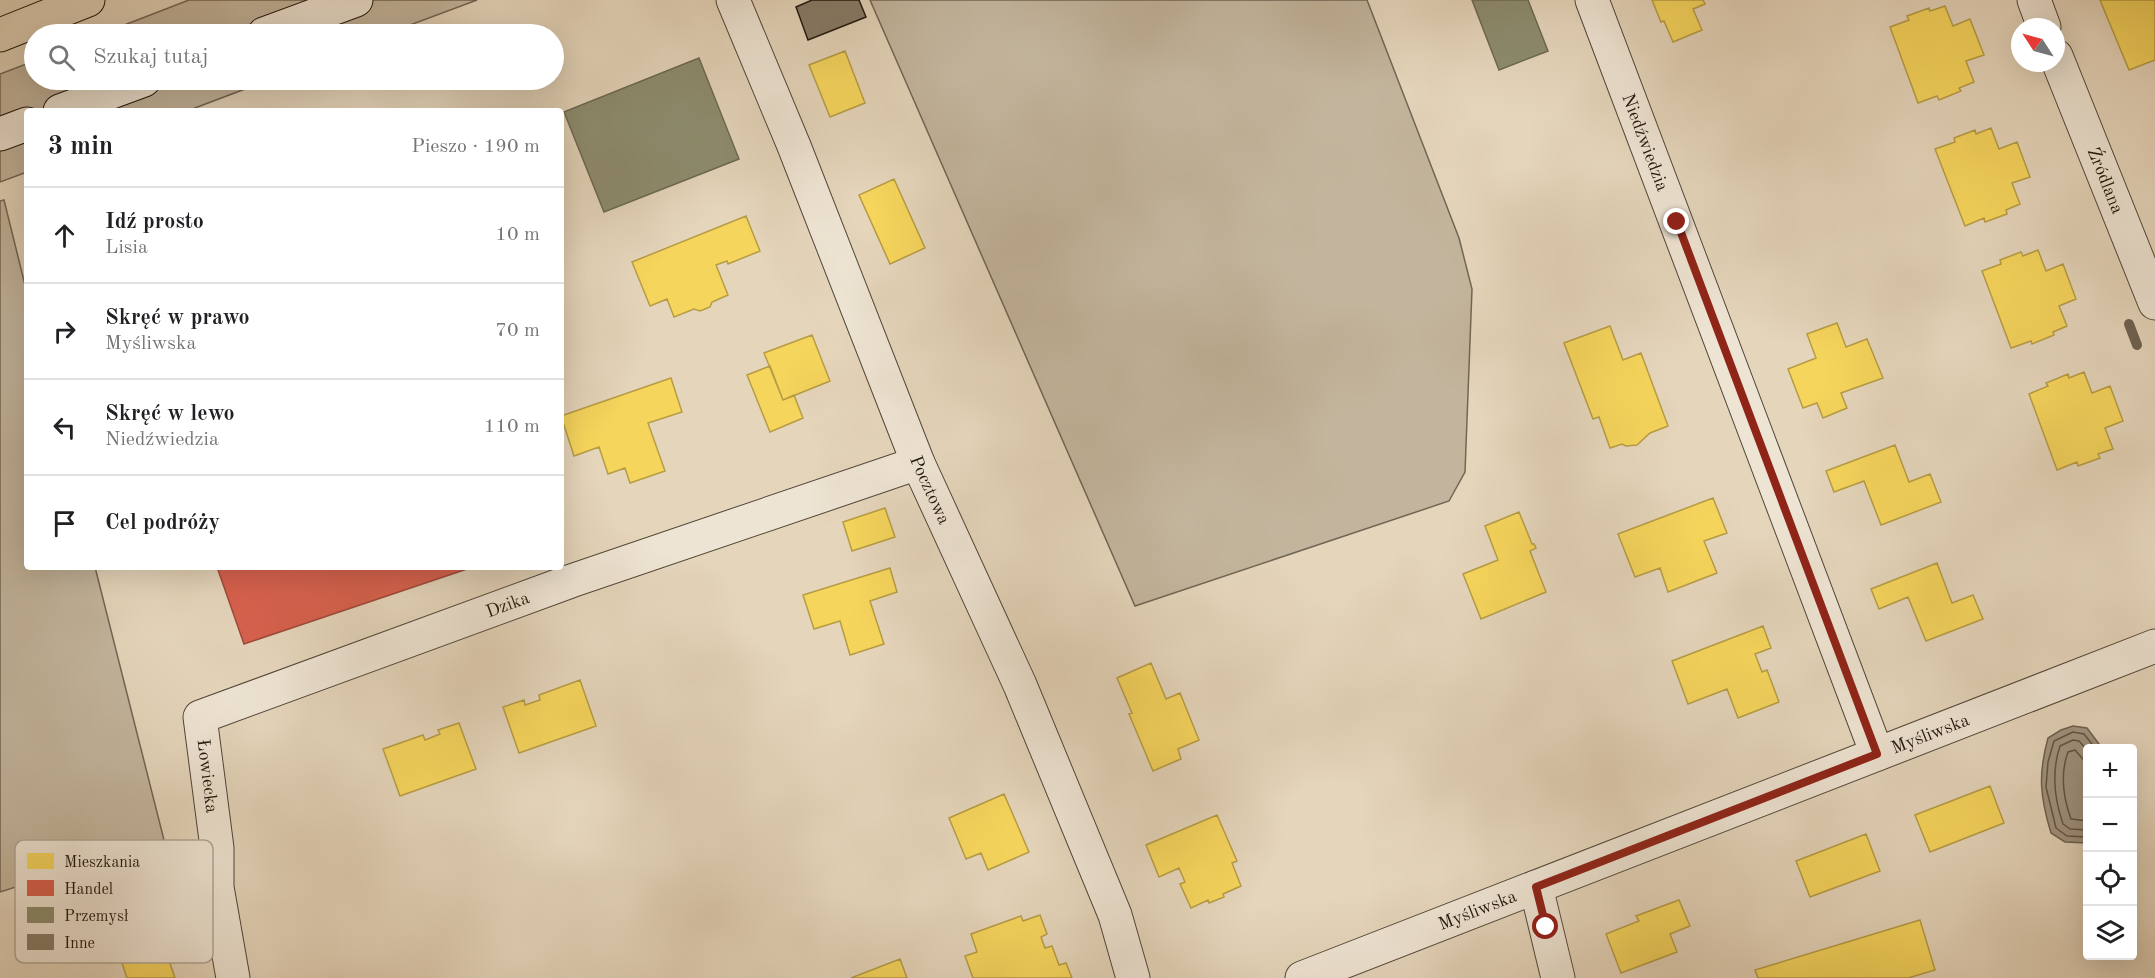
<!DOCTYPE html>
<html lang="pl">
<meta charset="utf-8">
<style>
body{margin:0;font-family:"Old Standard TT",serif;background:#f6f6f6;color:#202124}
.controls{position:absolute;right:18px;bottom:18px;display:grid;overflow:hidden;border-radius:6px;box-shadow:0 6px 24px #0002}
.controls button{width:54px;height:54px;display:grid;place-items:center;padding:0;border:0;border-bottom:2px solid #e0e0e0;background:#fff;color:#202124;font:30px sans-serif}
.compass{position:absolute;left:2011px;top:18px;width:54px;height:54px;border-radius:50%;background:#fff;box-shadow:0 6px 24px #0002;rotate:306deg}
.stop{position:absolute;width:18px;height:18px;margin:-14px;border:4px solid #8f2418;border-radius:50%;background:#fff}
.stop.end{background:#8f2418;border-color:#fff;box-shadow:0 2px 6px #0008}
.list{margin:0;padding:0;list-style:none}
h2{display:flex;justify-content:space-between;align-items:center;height:78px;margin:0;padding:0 24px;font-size:26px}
h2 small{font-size:20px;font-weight:400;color:#757577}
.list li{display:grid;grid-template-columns:39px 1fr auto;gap:18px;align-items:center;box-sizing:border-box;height:96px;padding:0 24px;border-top:2px solid #e0e0e0}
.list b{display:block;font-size:22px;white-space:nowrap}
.list p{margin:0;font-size:20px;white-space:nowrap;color:#757577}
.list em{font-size:20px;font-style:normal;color:#757577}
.icon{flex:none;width:33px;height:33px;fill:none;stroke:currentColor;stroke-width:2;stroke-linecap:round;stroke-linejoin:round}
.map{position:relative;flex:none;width:2155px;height:978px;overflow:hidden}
.search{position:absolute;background:#fff;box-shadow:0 6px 24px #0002;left:24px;top:24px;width:540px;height:66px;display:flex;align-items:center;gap:15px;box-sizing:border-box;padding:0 21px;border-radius:33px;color:#757577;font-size:22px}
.panel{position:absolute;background:#fff;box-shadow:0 6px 24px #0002;left:24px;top:108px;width:540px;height:462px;border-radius:6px}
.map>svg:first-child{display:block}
.green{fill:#c3b59d;stroke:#716655;stroke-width:1.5}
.water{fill:#a29480;stroke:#6e6252;stroke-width:1.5}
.homes{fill:#f6d55c;stroke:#b69c44;stroke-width:1.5}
.shops{fill:#d6604d;stroke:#9f4a3a;stroke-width:1.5}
.industry{fill:#8c8c6e;stroke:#6b6951;stroke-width:1.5}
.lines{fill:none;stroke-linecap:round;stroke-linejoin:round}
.shore{stroke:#605646;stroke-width:1.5}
.stream{stroke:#6e6252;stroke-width:10}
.building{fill:#867a67;stroke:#1f170d;stroke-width:1.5}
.street-casing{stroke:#504638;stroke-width:35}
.secondary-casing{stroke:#1f170d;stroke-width:35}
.highway-casing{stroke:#1f170d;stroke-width:35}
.street{stroke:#eee4d3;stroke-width:33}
.secondary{stroke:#eee4d3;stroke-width:33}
.highway{stroke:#e5d5bb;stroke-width:33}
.route{stroke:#8f2418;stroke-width:8}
.labels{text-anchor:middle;stroke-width:6;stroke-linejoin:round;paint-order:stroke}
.street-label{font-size:18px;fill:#1f170d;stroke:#eee4d3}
.key{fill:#eee4d3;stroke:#b0a698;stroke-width:1.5}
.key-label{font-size:16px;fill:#1f170d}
</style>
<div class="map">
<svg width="2155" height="978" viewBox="0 0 2155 978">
<rect width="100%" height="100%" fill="#e5d5bb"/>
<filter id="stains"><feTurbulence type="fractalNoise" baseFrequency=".00333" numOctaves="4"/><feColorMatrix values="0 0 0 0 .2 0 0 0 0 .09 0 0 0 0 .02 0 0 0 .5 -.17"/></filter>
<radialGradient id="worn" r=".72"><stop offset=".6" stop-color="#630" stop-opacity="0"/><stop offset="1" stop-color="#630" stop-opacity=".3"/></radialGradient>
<path class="green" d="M189,0H477L386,34H101Z
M870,0H1367L1459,238L1472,289L1465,472L1449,501L1135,606Z
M34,61V80H269L187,111H27V172L0,182V74Z
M4,200L27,293V567H95L164,840L0,892V201Z"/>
<path class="water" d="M2073,726L2087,728L2102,748H2088L2087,843L2065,842L2051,833C2040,797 2038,774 2048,738L2061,730Z"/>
<path class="homes" d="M1652,0H1703L1705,4L1693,9L1702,30L1673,42L1664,21L1661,22Z
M2100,0H2155V60L2129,70Z
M1945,6L1953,26L1970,19L1984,55L1966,61L1974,82L1959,88L1961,91L1939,100L1937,96L1918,103L1890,27L1909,20L1907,16L1929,8L1930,11Z
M845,51L865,103L830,117L809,65Z
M1991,128L1999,149L2017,142L2030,177L2012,183L2020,204L2006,210L2007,214L1985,222L1984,218L1965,226L1935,149L1955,142L1954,138L1975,130L1976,134Z
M894,179L925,248L890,264L859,195Z
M746,216L760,251L728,264L727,261L716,265L728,295L712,302L710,307L700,311L694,309L674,317L667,299L650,306L632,262Z
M2038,250L2046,271L2063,264L2076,299L2059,306L2067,326L2053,332L2054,335L2032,344L2031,341L2011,348L1982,271L2001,264L2000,260L2021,252L2023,256Z
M1837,323L1846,347L1867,339L1883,378L1841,393L1847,408L1823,418L1817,403L1803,408L1788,369L1816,358L1807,334Z
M1610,326L1623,360L1641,353L1668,426L1650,433L1637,445L1626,446L1622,444L1610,448L1599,417L1593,419L1564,343Z
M812,335L830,381L783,400L764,353Z
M770,366L783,400L794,395L803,418L770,432L747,375Z
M2084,372L2092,393L2110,386L2123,421L2105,428L2113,449L2098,454L2100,458L2078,466L2077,462L2057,470L2029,394L2048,386L2046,383L2068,374L2069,378Z
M671,378L682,412L648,423L665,471L630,483L625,468L608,474L599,447L574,456L561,416Z
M1895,445L1909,482L1930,474L1941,502L1881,525L1864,481L1834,492L1826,471Z
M1713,498L1727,533L1704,541L1717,573L1668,592L1660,568L1635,577L1618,534Z
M885,508L895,537L852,551L843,522Z
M1519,512L1532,544H1534L1536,548L1530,551L1546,592L1481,619L1463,574L1498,560L1485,526Z
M1937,563L1952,603L1973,595L1983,619L1926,641L1908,597L1879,609L1871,589Z
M890,568L897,592L870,601L884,644L850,655L840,621L814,629L803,595Z
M1763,626L1771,648L1755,654L1762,672L1767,670L1779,702L1738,718L1727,689L1688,704L1672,661Z
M1151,663L1166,699L1180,693L1199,740L1178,749L1181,759L1153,771L1129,714L1132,713L1117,678Z
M580,680L596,726L519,753L503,707L524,700L525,705L540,700L539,695Z
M459,723L476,769L400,796L383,749L423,735L425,740L440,734L438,730Z
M1990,786L2004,823L1930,852L1915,815Z
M1004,794L1029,852L988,870L981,853L966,859L949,818Z
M1217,815L1237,861L1232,863L1241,886L1223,894L1224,897L1209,903L1208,900L1191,908L1180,884L1185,882L1179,868L1159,877L1146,845Z
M1866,834L1880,871L1810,897L1796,861Z
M1679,900L1690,926L1670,934L1677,952L1621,973L1606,934L1639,921L1636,916Z
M1040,915L1047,934L1041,937L1045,948L1052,946L1059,965L1066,963L1072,978H973L965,956L977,952L971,934L1021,916L1023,921Z
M1920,920L1935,970L1908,978H1758L1755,970Z
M164,946L175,978H127L121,960Z
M900,959L907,978H851Z"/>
<path class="shops" d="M217,567H466L467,569L244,644Z"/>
<path class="industry" d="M1472,0H1528L1548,51L1499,70Z
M699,58L739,159L604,212L564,112Z"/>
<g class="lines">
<path class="shore" d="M2088,751L2079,741L2073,740L2060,746C2051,773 2054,798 2063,824L2070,829L2088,830
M2088,765L2075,750L2068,752C2060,774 2063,797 2071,819L2088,821
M2088,837L2067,836L2056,828L2046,787L2048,762L2054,741L2073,732L2084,734L2095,748"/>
<path class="stream" d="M2129,324L2137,345"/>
</g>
<path class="building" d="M812,0H859L866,17L808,40L796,7Z"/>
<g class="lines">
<g class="street-casing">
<g id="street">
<path id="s1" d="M733,0L794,146L918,463L1020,685L1115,915L1133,978"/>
<path id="s2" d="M1592,0L1877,754"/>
<path d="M2034,0L2044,27"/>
<path id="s3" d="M2056,56L2155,303"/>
<path d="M1536,887L1558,978"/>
<path id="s4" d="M233,978L217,887V848L200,717L571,581L918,463"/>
<path id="s5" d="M1302,978L2155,646"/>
</g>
</g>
<g class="secondary-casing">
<path id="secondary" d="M264,34L356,0
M60,111L144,80
M0,134L27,124"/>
</g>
<g class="highway-casing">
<path id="highway" d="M0,35L88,0"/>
</g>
<use href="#street" class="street"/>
<use href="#secondary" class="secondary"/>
<use href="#highway" class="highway"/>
</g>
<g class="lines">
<path class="route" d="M1546,927L1536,887L1877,754L1677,222"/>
</g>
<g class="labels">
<g class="street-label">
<text dy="6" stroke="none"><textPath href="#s2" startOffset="152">Niedźwiedzia</textPath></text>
<text dy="6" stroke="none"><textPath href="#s3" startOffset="134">Źródlana</textPath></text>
<text dy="6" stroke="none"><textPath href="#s1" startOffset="528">Pocztowa</textPath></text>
<text dy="6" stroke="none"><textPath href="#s4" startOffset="591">Dzika</textPath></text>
<text dy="6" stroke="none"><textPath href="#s5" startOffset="674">Myśliwska</textPath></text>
<text transform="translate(208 776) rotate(83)" y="6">Łowiecka</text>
<text dy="6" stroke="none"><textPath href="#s5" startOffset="188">Myśliwska</textPath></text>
</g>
</g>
<rect x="15" y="840" width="198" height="123" rx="9" class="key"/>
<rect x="27" y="853" width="27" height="16" fill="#f6d55c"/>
<rect x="27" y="880" width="27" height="16" fill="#d6604d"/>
<rect x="27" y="907" width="27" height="16" fill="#8c8c6e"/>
<rect x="27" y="934" width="27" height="16" fill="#867a67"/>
<g class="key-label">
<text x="64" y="867">Mieszkania</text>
<text x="64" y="894">Handel</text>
<text x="64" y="921">Przemysł</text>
<text x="64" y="948">Inne</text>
</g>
<rect width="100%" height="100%" filter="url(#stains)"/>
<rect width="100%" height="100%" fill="url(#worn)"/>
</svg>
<div class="controls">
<button>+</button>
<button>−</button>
<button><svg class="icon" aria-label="locate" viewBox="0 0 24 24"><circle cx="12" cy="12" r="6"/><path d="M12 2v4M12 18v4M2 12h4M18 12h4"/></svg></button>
<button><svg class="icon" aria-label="layers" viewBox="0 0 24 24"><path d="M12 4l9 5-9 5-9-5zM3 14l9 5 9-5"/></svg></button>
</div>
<svg class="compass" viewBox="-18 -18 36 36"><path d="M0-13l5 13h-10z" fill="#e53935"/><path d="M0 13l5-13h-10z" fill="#757577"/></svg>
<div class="stop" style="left:1546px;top:927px"></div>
<div class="stop end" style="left:1677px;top:222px"></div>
<div class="search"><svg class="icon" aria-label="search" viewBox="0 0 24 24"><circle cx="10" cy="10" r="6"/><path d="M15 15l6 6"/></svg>Szukaj tutaj</div>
<section class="panel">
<h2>3 min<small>Pieszo · 190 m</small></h2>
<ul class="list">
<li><svg class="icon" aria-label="ahead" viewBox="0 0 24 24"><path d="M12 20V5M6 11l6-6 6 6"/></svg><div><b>Idź prosto</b><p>Lisia</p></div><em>10 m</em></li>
<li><svg class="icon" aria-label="right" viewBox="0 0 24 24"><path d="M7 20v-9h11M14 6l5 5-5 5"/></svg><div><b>Skręć w prawo</b><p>Myśliwska</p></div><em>70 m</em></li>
<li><svg class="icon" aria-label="left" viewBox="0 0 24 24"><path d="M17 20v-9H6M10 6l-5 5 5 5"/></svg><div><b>Skręć w lewo</b><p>Niedźwiedzia</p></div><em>110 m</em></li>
<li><svg class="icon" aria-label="arrive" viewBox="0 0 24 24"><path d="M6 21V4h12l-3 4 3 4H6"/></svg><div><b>Cel podróży</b></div></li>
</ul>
</section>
</div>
